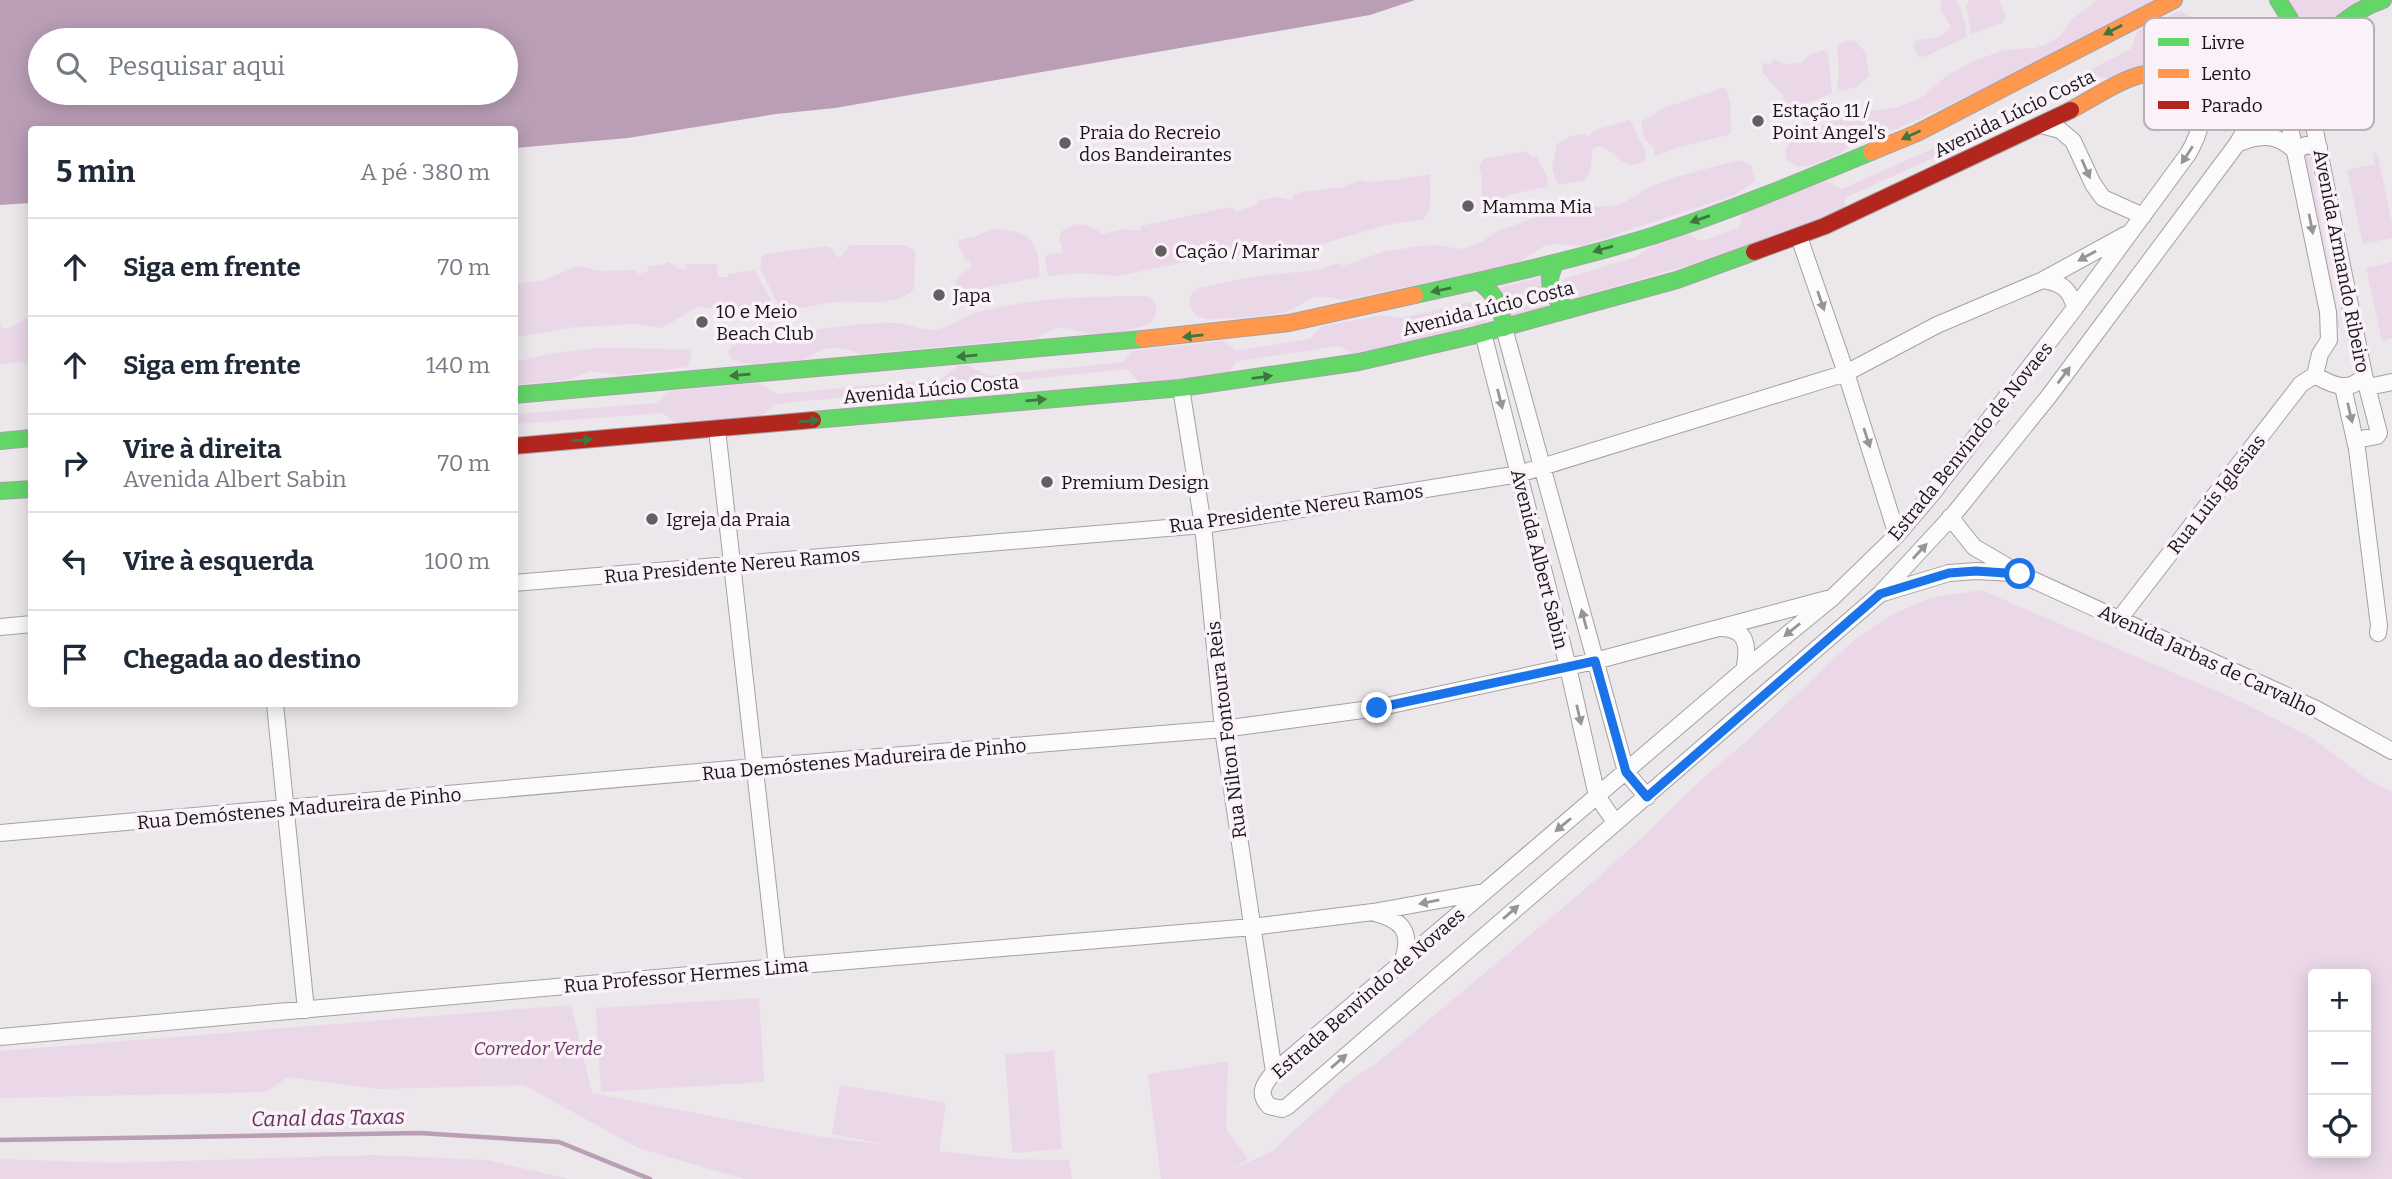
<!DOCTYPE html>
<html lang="pt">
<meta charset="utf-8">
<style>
body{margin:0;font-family:Bitter,serif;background:#f6f6f7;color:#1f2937}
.controls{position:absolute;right:21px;bottom:21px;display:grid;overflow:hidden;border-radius:7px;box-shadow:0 4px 18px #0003}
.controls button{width:63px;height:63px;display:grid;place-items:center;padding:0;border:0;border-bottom:2px solid #e0e1e3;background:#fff;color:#1f2937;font:35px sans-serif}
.stop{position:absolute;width:21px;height:21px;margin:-16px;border:5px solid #1a73e8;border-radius:50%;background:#fff}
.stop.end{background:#1a73e8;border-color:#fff;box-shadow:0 2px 7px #0008}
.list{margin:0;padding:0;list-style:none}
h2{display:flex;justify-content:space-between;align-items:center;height:91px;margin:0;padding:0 28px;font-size:30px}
h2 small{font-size:23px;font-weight:400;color:#747a83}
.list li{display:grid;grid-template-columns:46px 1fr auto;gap:21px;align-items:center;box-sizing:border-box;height:98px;padding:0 28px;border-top:2px solid #e0e1e3}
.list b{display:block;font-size:26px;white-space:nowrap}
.list p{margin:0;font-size:23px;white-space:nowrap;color:#747a83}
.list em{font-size:23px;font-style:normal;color:#747a83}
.icon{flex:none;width:38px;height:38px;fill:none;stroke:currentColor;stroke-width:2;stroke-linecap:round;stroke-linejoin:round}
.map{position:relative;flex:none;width:2392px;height:1179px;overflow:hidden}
.search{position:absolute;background:#fff;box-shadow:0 4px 18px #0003;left:28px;top:28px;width:490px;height:77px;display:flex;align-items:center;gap:18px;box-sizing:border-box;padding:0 24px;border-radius:38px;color:#747a83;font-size:26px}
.panel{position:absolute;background:#fff;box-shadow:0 4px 18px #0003;left:28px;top:126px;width:490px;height:581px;border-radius:7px}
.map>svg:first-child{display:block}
.green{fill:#ead8e8;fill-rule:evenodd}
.water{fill:#b99eb6;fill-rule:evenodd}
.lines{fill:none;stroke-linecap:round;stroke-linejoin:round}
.stream{stroke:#b99eb6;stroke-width:4.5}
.street-casing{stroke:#a4a1a4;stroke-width:18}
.fast-casing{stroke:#a4a1a4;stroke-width:18}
.slow-casing{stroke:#a4a1a4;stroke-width:18}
.jam-casing{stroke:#a4a1a4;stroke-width:18}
.street{stroke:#fcfbfc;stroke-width:16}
.fast{stroke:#63d668;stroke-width:16}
.slow{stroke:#ff974d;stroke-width:16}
.jam{stroke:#b3261e;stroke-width:16}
.oneway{fill:#3e7640}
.oneway2{fill:#969496}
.route{stroke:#1a73e8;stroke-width:9}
.poi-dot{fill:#625f62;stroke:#fbf2f9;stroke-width:2.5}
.labels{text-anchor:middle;stroke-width:7;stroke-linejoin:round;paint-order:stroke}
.poi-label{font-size:19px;fill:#191619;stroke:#fbf2f9;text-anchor:start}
.street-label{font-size:19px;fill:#191619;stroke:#fbf2f9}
.park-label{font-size:19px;font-style:italic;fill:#6b3a66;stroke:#fbf2f9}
.water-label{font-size:21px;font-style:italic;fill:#63335e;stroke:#fbf2f9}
.key{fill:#fbf2f9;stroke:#b7b0b6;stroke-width:2}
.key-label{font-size:19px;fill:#191619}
</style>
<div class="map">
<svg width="2392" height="1179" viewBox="0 0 2392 1179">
<rect width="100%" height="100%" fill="#ebe7eb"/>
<path class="green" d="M1942,0H1956C1961,9 1968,25 1966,37L1924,57L1919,56L1913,48L1915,41C1929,37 1943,41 1951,26L1940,9Z
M1970,0H1999L2006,18L2002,23L1971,34L1966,5Z
M2097,0H2155L1990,86L1897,129L1859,135L1842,152L1831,158L1806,166L1800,167L1787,161L1785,151L1789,144L1813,129L1838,118L1866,111L1897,108L1924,96L1946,76L1974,61L2004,50L2035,48L2047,44L2059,37L2072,19Z
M2287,0H2359L2314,34L2306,36Z
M2180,11L2200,23L2193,43L2192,55L2168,70L2118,79L2098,77L1994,130L1845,198L1844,212L1761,244L1568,300L1559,283L1566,278L1636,257L1656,243L1686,233L1701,241L1739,228L1743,213L1827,181L1842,189L1976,129L2131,49L2138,30Z
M1855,40L1865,52L1869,76L1857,87L1840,91L1837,87L1839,73L1837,46L1843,42Z
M1823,50L1828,54L1832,93L1801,106L1793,114L1787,116L1783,107V96L1762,72L1763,63L1771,64L1773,59L1785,64L1802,62L1808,56Z
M1723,88L1726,89L1730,102L1731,134L1680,147L1653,156L1655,149L1644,138L1641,122L1664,108Z
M2299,100L2340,328L2332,326L2290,107Z
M1630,120L1645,151L1646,160C1621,175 1622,153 1598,146L1592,149L1591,167L1586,180L1557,185L1552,167L1557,144C1567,137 1578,132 1590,136L1592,131Z
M1525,151L1533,158L1537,157L1547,177L1548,187L1511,194L1496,201H1484C1479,190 1485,178 1479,167L1483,159Z
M2373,153H2377L2392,223V238L2363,244L2347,170L2375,164Z
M1740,160L1751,165L1755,181L1735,195L1581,246L1554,244L1544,246L1514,265L1343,300C1304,289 1309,307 1280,313C1257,318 1231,318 1207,319L1196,316L1189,305L1192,293L1198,288L1251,277L1315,270L1340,263L1343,266L1383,252L1420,246L1436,245L1462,249L1483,241L1498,231L1558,209L1620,205L1648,188L1676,177Z
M1430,174C1429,188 1434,211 1423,219L1386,225L1318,245L1180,263L1118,276L1080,273L1048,276L1045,258L1050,254L1064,253L1059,238L1061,232C1076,219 1089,224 1102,234L1123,229L1140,231L1141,226L1231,207L1237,212L1256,205L1259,201L1277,197L1291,200L1295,194L1303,192L1344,187L1361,180L1368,182L1394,180Z
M991,229C1027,230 1040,238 1039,277L959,293L955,285L961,274L971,268L970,262L965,259L958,244L959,240L980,235Z
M850,245H903L915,250L914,289C894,309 863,300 838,302C819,304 801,308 782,312L760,268L762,257L766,254L826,246L831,248L837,257H841Z
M668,262L679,269H686L687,264H717L718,277H727L729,274L754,270L773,303V314L748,319L734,316L731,319L715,309L699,306L662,328L635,324L575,327L515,337V284L542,281L578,266L600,271L635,270L639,274L648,271V266L662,265Z
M2392,262V338L2382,341L2366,268Z
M1541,277L1544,302L1547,306L1508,323L1495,289Z
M1146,296C1159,303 1159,315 1149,324C1133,330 1112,334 1095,334C1067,333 1067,319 1037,338L860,354C845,348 831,345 817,352C812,355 807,359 802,360C781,364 749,368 730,358L728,352L732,346L737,344C790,334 842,323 896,323C910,323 923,333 938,329C950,327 960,318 972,314C1029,297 1088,297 1146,296Z
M1474,301L1485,304L1488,312L1486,321L1480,324L1356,356L1340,346L1237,361L1226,376L1142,386L1128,369L961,386L941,403L930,404L908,391L775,404L759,418L677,425L663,413L515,424V414L657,403L670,391L758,383L778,394L941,379L958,366L968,365L988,376L1124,362L1132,351L1223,341L1236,351L1310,339L1320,327L1381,315L1402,318Z
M31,316V365L20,362L0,365V322L2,329C15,328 20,320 31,316Z
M595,348L681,349L689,350L692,354L687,367L620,375L591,371L568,380L515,385L514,362L554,353Z
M1981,590L2242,702L2312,738L2367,779L2392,792V1179H1161L1148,1074L1228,1061L1226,1128L1248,1160L1228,1171L1271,1152L1346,1083L1378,1062L1584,890L1647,833L1702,779L1750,738L1852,642L1889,616L1930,598ZM2366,974V1153H2313V974Z
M759,998L764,1082L601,1092L596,1008Z
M571,1005L592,1093L815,1136L889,1145L832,1134L840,1085L946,1103L939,1151L1008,1159L1069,1160L1072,1179H744L638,1148L524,1085L378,1089L288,1077L265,1092L0,1098V1051Z
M1054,1051L1062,1149L1012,1153L1005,1054Z
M374,1155L487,1160L568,1179H0V1159L114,1163Z"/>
<path class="water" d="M0,0H1415L1370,15L835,108L776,114L628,138L515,148L514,130H32L31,203L0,205ZM40,40H506V93H40Z"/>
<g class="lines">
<path class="stream" d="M0,1140L420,1133L559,1142L650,1179"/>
<g class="street-casing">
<path id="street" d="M2299,64L2306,86L2364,375L2379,433L2377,436L2356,440
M2194,92C2204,118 2202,130 2188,154L2075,308L1931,495L1897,535L1832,598L1744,670L1274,1072C1264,1084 1257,1093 1269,1106L1282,1109L1288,1106L1880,594L1954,514L2049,396L2237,144L2251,120L2258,102
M2265,98L2279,103L2287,113L2328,312L2329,340L2320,354L2315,375
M2041,125L2060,130L2073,141L2093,184L2103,198L2143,216
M2237,144C2259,134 2277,133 2295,151L2306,145L2319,148
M1799,237L1846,373L1897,535
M2043,280C2062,283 2070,289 2075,308
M1504,328L1626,772L1647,797
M1483,333L1568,667L1597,796L1615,822
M2315,375C2331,385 2351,394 2364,375
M2343,387L2357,449L2379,626L2378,633
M2368,387L2392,382
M1181,388L1203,525L1223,729L1274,1072
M717,429L777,967
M1950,517L1974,547L2020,574L2316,709L2392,751
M514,583L1203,525L1519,474L1846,373L1937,325L2043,280L2127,234
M1883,593L1949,573L1976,571L2014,573
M2120,618L2301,384L2315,375
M0,627L32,624
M1721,628C1748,628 1749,648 1744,670
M275,704L306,1010
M0,833L755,767L1223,729L1377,708L1595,661L1827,599
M1375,913C1403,920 1413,933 1402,962
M0,1037L777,967L1252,927L1373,912L1484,892"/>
</g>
<g class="fast-casing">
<path id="fast" d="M2278,0L2290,19L2299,64
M2294,70C2321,42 2345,13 2383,0
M1555,263L1550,277L1551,293L1568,310
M1479,282C1496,294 1502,308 1504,328
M1415,295C1494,278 1574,260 1652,236C1727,212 1799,182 1871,152
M514,395L1143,339
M813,420L1181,388L1359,362L1476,335L1677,280L1754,252
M0,441L32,438
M0,491L32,489"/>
</g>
<g class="slow-casing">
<path id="slow" d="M2071,110C2094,98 2127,74 2153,73C2170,73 2184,83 2197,92C2238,120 2263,102 2294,70
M1871,152L1917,133L2174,0
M1143,339L1289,323L1415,295"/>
</g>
<g class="jam-casing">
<path id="jam" d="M1754,252L1825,226L2071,110
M514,446L813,420"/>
</g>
<use href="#street" class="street"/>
<use href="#fast" class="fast"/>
<use href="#slow" class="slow"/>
<use href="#jam" class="jam"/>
</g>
<defs><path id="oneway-solid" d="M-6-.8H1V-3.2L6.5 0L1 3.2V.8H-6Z" transform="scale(1.75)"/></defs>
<g class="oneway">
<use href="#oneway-solid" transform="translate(2113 30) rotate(152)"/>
<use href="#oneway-solid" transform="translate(1911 135) rotate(156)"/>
<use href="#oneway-solid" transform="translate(1700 219) rotate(161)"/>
<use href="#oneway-solid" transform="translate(1603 249) rotate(164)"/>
<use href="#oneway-solid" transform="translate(1441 290) rotate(168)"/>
<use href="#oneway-solid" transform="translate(1193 336) rotate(174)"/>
<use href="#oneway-solid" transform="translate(967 356) rotate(175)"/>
<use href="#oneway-solid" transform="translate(740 375) rotate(175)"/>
<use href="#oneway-solid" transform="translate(1262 377) rotate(-7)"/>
<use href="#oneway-solid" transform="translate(1036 400) rotate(-5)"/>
<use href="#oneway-solid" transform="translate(809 421) rotate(-5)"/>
<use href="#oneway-solid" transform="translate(582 440) rotate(-5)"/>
</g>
<g class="oneway2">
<use href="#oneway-solid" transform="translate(2187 155) rotate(123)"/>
<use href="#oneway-solid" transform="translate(2086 169) rotate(66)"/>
<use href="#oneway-solid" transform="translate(2311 224) rotate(79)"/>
<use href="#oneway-solid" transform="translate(2087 256) rotate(151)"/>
<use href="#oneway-solid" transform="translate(1821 301) rotate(71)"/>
<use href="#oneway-solid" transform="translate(2064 375) rotate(-53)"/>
<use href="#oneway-solid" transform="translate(1500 399) rotate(76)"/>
<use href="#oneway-solid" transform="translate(2350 413) rotate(77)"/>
<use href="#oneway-solid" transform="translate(1867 438) rotate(72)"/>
<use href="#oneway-solid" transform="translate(1920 551) rotate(-47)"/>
<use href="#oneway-solid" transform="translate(1584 619) rotate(-105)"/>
<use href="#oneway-solid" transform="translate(1792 630) rotate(141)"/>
<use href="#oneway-solid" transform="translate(1579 715) rotate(77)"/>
<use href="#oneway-solid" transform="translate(1563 825) rotate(140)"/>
<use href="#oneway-solid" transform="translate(1429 902) rotate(169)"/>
<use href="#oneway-solid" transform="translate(1511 912) rotate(-41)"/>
<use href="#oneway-solid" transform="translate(1339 1061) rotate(-41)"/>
</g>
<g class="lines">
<path class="route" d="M1377,708L1595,661L1626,772L1647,797L1880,594L1949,573L1976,571L2020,574"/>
</g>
<g class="poi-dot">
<circle cx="1758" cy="121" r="7"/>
<circle cx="1065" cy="143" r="7"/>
<circle cx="1468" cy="206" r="7"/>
<circle cx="1161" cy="251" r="7"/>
<circle cx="939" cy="295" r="7"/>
<circle cx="702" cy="322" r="7"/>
<circle cx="1047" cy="482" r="7"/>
<circle cx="652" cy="519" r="7"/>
</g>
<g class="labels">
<g class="poi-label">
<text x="1772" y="117">Estação 11 /<tspan x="1772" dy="22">Point Angel's</tspan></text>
<text x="1079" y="139">Praia do Recreio<tspan x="1079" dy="22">dos Bandeirantes</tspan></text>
<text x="1482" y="213">Mamma Mia</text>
<text x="1175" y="258">Cação / Marimar</text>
<text x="953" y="302">Japa</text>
<text x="716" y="318">10 e Meio<tspan x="716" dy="22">Beach Club</tspan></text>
<text x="1061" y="489">Premium Design</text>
<text x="666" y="526">Igreja da Praia</text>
</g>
<g class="street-label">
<text transform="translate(2014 113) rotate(-26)" y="7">Avenida Lúcio Costa</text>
<text transform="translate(2342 261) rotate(79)" y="7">Avenida Armando Ribeiro</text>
<text transform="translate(1488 308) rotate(-14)" y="7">Avenida Lúcio Costa</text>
<text transform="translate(931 389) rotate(-5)" y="7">Avenida Lúcio Costa</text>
<text transform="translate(1970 441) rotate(-51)" y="7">Estrada Benvindo de Novaes</text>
<text transform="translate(2216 494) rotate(-52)" y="7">Rua Luís Iglesias</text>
<text transform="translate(1296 508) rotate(-8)" y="7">Rua Presidente Nereu Ramos</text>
<text transform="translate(1540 559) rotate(76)" y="7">Avenida Albert Sabin</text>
<text transform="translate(732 565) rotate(-5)" y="7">Rua Presidente Nereu Ramos</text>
<text transform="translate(2208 660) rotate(25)" y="7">Avenida Jarbas de Carvalho</text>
<text transform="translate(1226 730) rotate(-97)" y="7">Rua Nilton Fontoura Reis</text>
<text transform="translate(864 759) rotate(-5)" y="7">Rua Demóstenes Madureira de Pinho</text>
<text transform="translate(299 808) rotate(-5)" y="7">Rua Demóstenes Madureira de Pinho</text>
<text transform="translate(686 975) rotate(-5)" y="7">Rua Professor Hermes Lima</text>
<text transform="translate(1368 993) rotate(-41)" y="7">Estrada Benvindo de Novaes</text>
</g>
<g class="park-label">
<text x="538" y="1055">Corredor Verde</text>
</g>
<g class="water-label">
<text transform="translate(328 1118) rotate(-1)" y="7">Canal das Taxas</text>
</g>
</g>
<rect x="2144" y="18" width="230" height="112" rx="10" class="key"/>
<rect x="2158" y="38" width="31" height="8" fill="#63d668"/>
<rect x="2158" y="69" width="31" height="9" fill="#ff974d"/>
<rect x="2158" y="101" width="31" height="8" fill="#b3261e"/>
<g class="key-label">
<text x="2201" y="49">Livre</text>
<text x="2201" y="80">Lento</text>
<text x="2201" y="112">Parado</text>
</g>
</svg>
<div class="controls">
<button>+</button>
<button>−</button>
<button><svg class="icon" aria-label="locate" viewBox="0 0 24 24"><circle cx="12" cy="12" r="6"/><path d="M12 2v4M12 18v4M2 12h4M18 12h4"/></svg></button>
</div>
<div class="stop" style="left:2020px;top:574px"></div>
<div class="stop end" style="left:1377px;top:708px"></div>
<div class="search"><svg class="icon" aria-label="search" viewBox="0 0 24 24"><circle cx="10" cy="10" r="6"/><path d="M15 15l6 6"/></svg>Pesquisar aqui</div>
<section class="panel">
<h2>5 min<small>A pé · 380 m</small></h2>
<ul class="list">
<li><svg class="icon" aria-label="ahead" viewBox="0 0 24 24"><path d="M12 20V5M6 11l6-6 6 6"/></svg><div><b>Siga em frente</b></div><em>70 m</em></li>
<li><svg class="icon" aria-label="ahead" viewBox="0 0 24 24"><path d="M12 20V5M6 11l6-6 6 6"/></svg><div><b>Siga em frente</b></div><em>140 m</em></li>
<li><svg class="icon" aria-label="right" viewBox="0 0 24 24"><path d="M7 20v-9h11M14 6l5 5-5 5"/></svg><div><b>Vire à direita</b><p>Avenida Albert Sabin</p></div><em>70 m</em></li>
<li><svg class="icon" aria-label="left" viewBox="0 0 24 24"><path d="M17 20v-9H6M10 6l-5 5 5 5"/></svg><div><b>Vire à esquerda</b></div><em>100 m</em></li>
<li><svg class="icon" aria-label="arrive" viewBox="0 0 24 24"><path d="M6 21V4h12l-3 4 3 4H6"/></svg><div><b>Chegada ao destino</b></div></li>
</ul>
</section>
</div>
